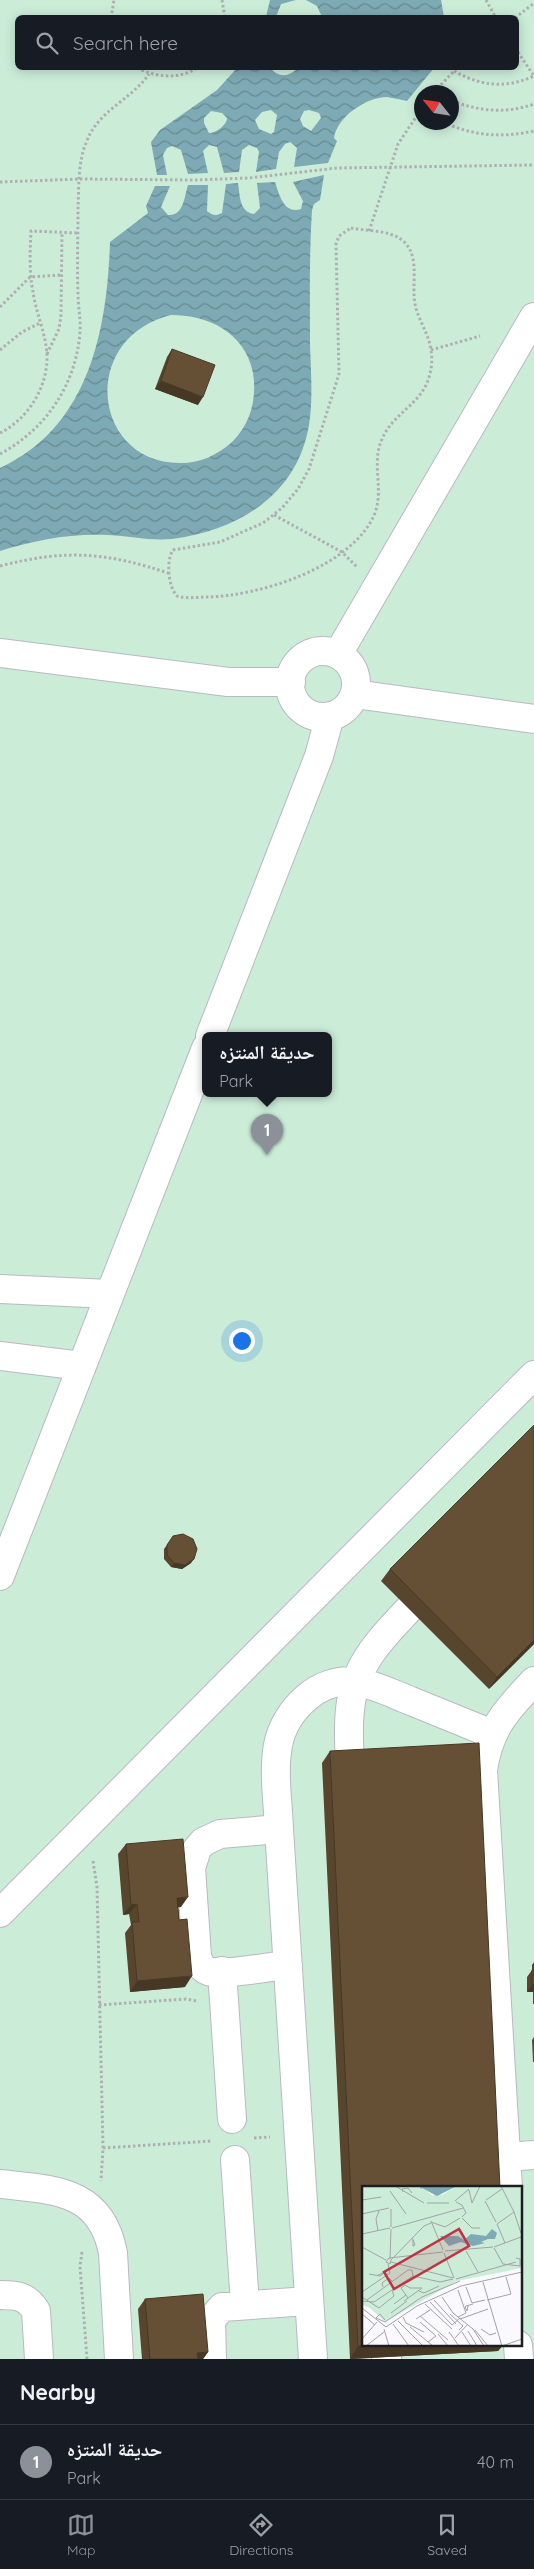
<!DOCTYPE html>
<meta charset="utf-8">
<style>
body{margin:0;font-family:Quicksand,"Noto Naskh Arabic",sans-serif;background:#242831;color:#f1f3f6}
.compass{position:absolute;left:414px;top:85px;width:45px;height:45px;border-radius:50%;background:#171b24;box-shadow:0 2px 12px #0003;rotate:300deg}
.you{position:absolute;left:241px;top:1340px;width:18px;height:18px;margin:-12px;border:4px solid #fff;border-radius:50%;background:#1a73e8;box-shadow:0 0 0 8px #1a73e833}
.badge{display:grid;place-items:center;width:32px;height:32px;border-radius:50%;background:#8c9099;color:#fff;font-size:16px;font-weight:700}
.pin{position:absolute;translate:-50% -41px;filter:drop-shadow(0 1px 2px #0008)}
.pin::after{content:'';position:absolute;top:26px;width:18px;height:15px;background:inherit;clip-path:polygon(0 0,100% 0,50% 100%)}
.popup{position:absolute;left:202px;top:1032px;width:130px;height:65px;box-sizing:border-box;display:grid;place-content:center;border-radius:8px;background:#171b24;filter:drop-shadow(0 1px 4px #0005);font-size:16px;white-space:nowrap;color:#9ea1a6}
.popup b{font-size:19px;color:#f1f3f6}
.popup::after{content:'';position:absolute;left:50%;top:100%;margin-left:-10px;border:10px solid transparent;border-top-color:#171b24}
.list{margin:0;padding:0;list-style:none}
h2{display:flex;justify-content:space-between;align-items:center;height:65px;margin:0;padding:0 20px;font-size:21px}
h2 small{font-size:16px;font-weight:400;color:#9ea1a6}
.list li{display:grid;grid-template-columns:32px 1fr auto;gap:15px;align-items:center;box-sizing:border-box;height:75px;padding:0 20px;border-top:1px solid #363941}
.list b{display:block;font-size:19px;white-space:nowrap}
.list p{margin:0;font-size:16px;white-space:nowrap;color:#9ea1a6}
.list em{font-size:16px;font-style:normal;color:#9ea1a6}
.icon{flex:none;width:28px;height:28px;fill:none;stroke:currentColor;stroke-width:2;stroke-linecap:round;stroke-linejoin:round}
.map{position:relative;flex:none;width:534px;height:2359px;overflow:hidden}
.search{position:absolute;background:#171b24;box-shadow:0 2px 12px #0003;left:15px;right:15px;top:15px;height:55px;display:flex;align-items:center;gap:12px;box-sizing:border-box;padding:0 18px;border-radius:8px;color:#9ea1a6;font-size:19px}
.sheet{height:140px;background:#171b24}
nav{display:flex;justify-content:space-around;align-items:center;box-sizing:border-box;height:70px;border-top:1px solid #363941;background:#171b24;font-size:14px;color:#9ea1a6}
nav a{display:grid;justify-items:center;gap:2px}
nav .on{color:#8c9099}
.map>svg:first-child{display:block}
.park{fill:#cbedd8;fill-rule:evenodd}
.water{fill:url(#water-waves);fill-rule:evenodd}
.lines{fill:none;stroke-linecap:round;stroke-linejoin:round}
.minor-casing{stroke:#b9b8c4;stroke-width:30}
.path{stroke:#afafb3;stroke-width:3;stroke-dasharray:2.5 2.5;stroke-linecap:butt}
.minor{stroke:#fff;stroke-width:28}
.wall{fill:#58452e}
.shaded-wall{fill:#473825}
.building{fill:#665035;stroke:#473825}
.inset-road{fill:none;stroke:#a2a2a6;stroke-width:1}
.view{fill:#c23245;fill-opacity:0.15;stroke:#c23245;stroke-width:2.5}
.inset-edge{fill:none;stroke:#1d1d21;stroke-width:2.5}
</style>
<div class="map">
<svg width="534" height="2359" viewBox="0 0 534 2359">
<defs>
<pattern id="water-waves" width="16" height="10" patternUnits="userSpaceOnUse" patternTransform="scale(1.25)"><rect width="16" height="10" fill="#7daab4"/><path d="M0 5q4-4 8 0t8 0" fill="none" stroke="#668a92"/></pattern>
</defs>
<rect width="100%" height="100%" fill="#fafafe"/>
<path class="park" d="M0,0H534V2359H0ZM18,18H516V68H18ZM422,92H452V122H422ZM206,1036H328V1094H206ZM363,2188H520V2345H363Z"/>
<path class="water" d="M270,0H296L281,4L276,17H266Z
M306,0H441L444,17H322L317,6Z
M237,68H270C279,78 289,77 298,68H434L407,101C401,100 394,98 387,97C366,97 337,117 334,138L337,141L328,163L294,167L297,148L290,142L285,144L279,152L276,169L256,172L259,152L257,148L249,145L242,150L239,172L224,173L217,147L209,145L203,151L208,173L188,174L181,150L172,146L167,148L163,155L167,175H157L151,142L160,130L217,90ZM271,110L277,115L274,132L271,134L259,129L255,120L262,112ZM309,110L319,113L321,118L311,131L303,126L300,119L304,111ZM211,111L222,113L227,118C227,125 216,133 209,133L204,123V118Z
M324,175L320,200L314,204L312,210C309,256 310,301 310,346C311,372 313,400 309,425C297,496 238,530 172,539C150,541 130,536 108,535C72,533 34,540 0,551V468C89,427 107,331 110,242L148,213L146,206L155,186H170L161,207L168,215C184,216 184,197 188,185H208L207,211C213,216 216,216 222,213L226,184L238,183C240,195 239,212 254,214L260,208L257,183L275,182C279,194 284,215 301,209L303,201L293,182ZM171,315C208,315 245,332 253,373C257,398 251,424 232,442C217,455 201,463 181,463C92,464 78,338 171,315Z"/>
<g class="lines">
<g class="minor-casing">
<path id="minor" d="M290 684a33 33 0 1 1 66 0a33 33 0 1 1-66 0Z
M0,653L228,682H291
M338,654L534,317
M355,694L534,719
M210,1036L319,756L330,716
M0,1289L110,1294
M0,1356L82,1366
M0,1576L206,1048
M350,1762C345,1684 356,1664 409,1609
M279,1829L220,1834L203,1842L197,1849L191,1868L197,1956C199,1963 201,1968 208,1971C222,1976 271,1966 288,1965
M0,1913L534,1375
M222,1971L232,2119
M506,2157L534,2155
M235,2160L245,2304
M0,2184C53,2190 101,2189 113,2253L119,2359
M508,2188L483,1770C489,1729 506,1710 534,1681
M0,2295C17,2295 27,2296 36,2311L39,2359
M518,2345L519,2359
M386,2357L387,2359
M212,2359L211,2320L222,2307L308,2301
M313,2359L279,1829C278,1802 273,1772 278,1745C285,1710 319,1676 357,1682C376,1685 393,1694 411,1701C438,1712 465,1723 492,1734"/>
</g>
<path class="path" d="M222,0L225,18
M486,0L496,18
M111,18L114,0
M515,18L534,3
M137,68C156,77 178,80 197,68
M454,71C480,86 506,89 534,76L516,49
M434,92L457,68
M452,101C479,111 506,114 534,104
M443,122C473,136 502,138 534,131
M0,182L80,179L195,180L249,178L337,168L534,165
M351,228C367,231 389,230 402,240C421,255 411,283 415,304C418,320 429,334 431,350C433,362 431,373 427,383C417,406 392,415 382,439C371,464 384,488 375,513C353,567 260,596 207,597C197,597 186,599 177,596C168,587 166,560 173,550L220,542L263,523L282,508L298,489L309,469L339,374L336,244L339,236Z
M369,231L398,144L422,108
M0,307L30,277L61,275
M0,350L22,332L40,323
M431,350L480,336
M47,354L59,329L61,315L62,232
M0,433C28,419 48,387 47,355C46,334 36,313 33,292C29,272 30,251 31,231L78,233
M0,454C46,429 76,385 80,332C81,319 78,307 78,294C77,265 78,236 78,207C79,186 78,162 86,143C97,111 131,100 149,74
M274,515L342,552L357,567
M0,566C66,549 106,552 171,574
M93,1861L97,1887L103,2148L101,2181
M99,2005L186,1999L196,2001
M254,2138L270,2137
M103,2148L212,2141
M82,2252L80,2266L87,2359"/>
<use href="#minor" class="minor"/>
</g>
<path class="wall" d="M172,349L198,405L155,389L167,357Z
M534,1425V1644L489,1689L381,1581L390,1569Z
M167,1545L191,1563L182,1569L171,1567L164,1559V1549Z
M330,1751L363,2345H503L498,2351L350,2359L322,1763Z
M126,1844L181,1907H178L185,1987L130,1992L125,1933L131,1925L129,1914L123,1915L118,1854Z
M534,1962V2004H533V1992H527V1977L532,1970V1965Z
M534,2037V2062H533L532,2040Z
M145,2299L208,2352L203,2359H142L138,2309Z"/>
<path class="shaded-wall" d="M161,381L203,397L198,405L155,389Z
M194,1559L191,1563L182,1569L171,1567L174,1563Z
M534,1640V1644L489,1689L497,1677Z
M188,1897L181,1907L170,1908L177,1898Z
M137,1904L129,1914L123,1915L131,1905Z
M192,1976L185,1987L130,1992L137,1981Z
M534,1984V1990L533,1992H527L532,1985Z
M383,2345H503L498,2351L350,2359L358,2346Z
M208,2352L203,2359H192L197,2353Z"/>
<path class="building" d="M172,349L215,365L203,397L161,381Z
M534,1425V1640L497,1677L390,1569Z
M183,1534L193,1539L197,1549L194,1559L185,1565L174,1563L167,1555V1545L173,1536Z
M479,1743L500,2188H363V2345H383L358,2346L330,1751Z
M183,1839L188,1897L177,1898L179,1920L187,1919L192,1976L137,1981L132,1922H139L137,1904L131,1905L126,1844Z
M534,1969V1984L532,1985V1970Z
M203,2294L208,2352L197,2353L198,2359H150L145,2299Z"/>
<g transform="translate(362 2186)">
<rect width="160" height="160" fill="#fafafe"/>
<path d="M0,0H59L71,10L74,5L80,9L95,0H157L160,4V82L95,95L23,136L8,122L0,119Z" fill="#cbedd8"/>
<path d="M95,0L75,10L60,2L58,3L59,0ZM130,43L135,47L133,53H126L119,56L123,57L111,60L99,56L87,60L78,50H96L102,54L109,48L124,50Z" fill="#7daab4"/>
<path class="inset-road" d="M139,0L152,26L160,50M35,1L62,17M107,4L110,17L118,0M28,5L44,28M41,6L40,3L46,2L50,7M0,14L19,11M124,14L140,3M93,15L107,3M123,15L134,36M94,16L100,19L104,27L100,31M65,17H87M0,28L27,22M100,32L110,42H118M69,35L81,64M69,36L83,41L98,32M135,38L152,26M135,38L143,57M29,41V23M30,42L101,22M16,45L14,33L17,25M0,48L28,42M50,52L51,54L53,59L51,60V54M0,61L24,74M132,61L159,51M132,62L141,78L158,80V73L154,72M83,65L131,61M104,65L116,86M82,67L92,92M28,73L29,43M29,74L28,78L24,76L27,72L81,66M29,74L62,40L69,37M29,76L91,92M7,88L18,90L25,85L16,89M94,93L154,76M121,96L140,160M21,101L20,97L27,92L30,95M104,101L110,117L123,114M96,104L104,127L96,131M57,105L62,107L77,100M0,106L28,87L26,78M0,111L17,122L32,110L30,104M80,111L91,127L111,143L122,160M5,114L46,84H50L51,90M72,114L94,138M125,114L149,108L144,91M0,115L12,116L51,90L78,96L91,93M42,115L60,102H48L43,99L39,102L46,112M68,116L90,139L98,132M32,118L44,109M63,118L90,143M106,120L105,125L103,121L104,120L111,118M0,122L24,141L55,120L99,100L160,86M29,127L45,115M0,128L13,139M88,128L101,140L97,144M58,130L86,154M41,131L44,137L62,146M54,133L68,124M98,133L126,123M23,134L18,128L14,132L23,136L60,111L98,95M36,135L61,160M58,136L74,150L66,156M31,138L47,160M48,141L71,160M22,143L27,160M119,143L128,149L134,147M113,144L126,160M106,145L115,160M87,146L97,160M100,146L109,160M76,148L86,160M93,152L106,138M0,153L15,136M4,160L22,146M140,160L160,153"/>
<path class="view" d="M97,43L107,60L32,103L22,86Z"/>
<rect width="160" height="160" class="inset-edge"/>
</g>
</svg>
<svg class="compass" viewBox="-18 -18 36 36"><path d="M0-13l5 13h-10z" fill="#e53935"/><path d="M0 13l5-13h-10z" fill="#9ea1a6"/></svg>
<div class="you"></div>
<div class="pin badge" style="left:267px;top:1155px">1</div>
<div class="popup"><b>حديقة المنتزه</b>Park</div>
<div class="search"><svg class="icon" aria-label="search" viewBox="0 0 24 24"><circle cx="10" cy="10" r="6"/><path d="M15 15l6 6"/></svg>Search here</div>
</div>
<section class="sheet">
<h2>Nearby<small></small></h2>
<ul class="list">
<li><span class="badge">1</span><div><b>حديقة المنتزه</b><p>Park</p></div><em>40 m</em></li>
</ul>
</section>
<nav>
<a class="on"><svg class="icon" aria-label="map" viewBox="0 0 24 24"><path d="M3 6l6-2 6 2 6-2v14l-6 2-6-2-6 2zM9 4v14M15 6v14"/></svg>Map</a>
<a><svg class="icon" aria-label="directions" viewBox="0 0 24 24"><path d="M12 3l9 9-9 9-9-9zM9 14v-3h6M13 9l2 2-2 2"/></svg>Directions</a>
<a><svg class="icon" aria-label="saved" viewBox="0 0 24 24"><path d="M7 4h10v16l-5-4-5 4z"/></svg>Saved</a>
</nav>
